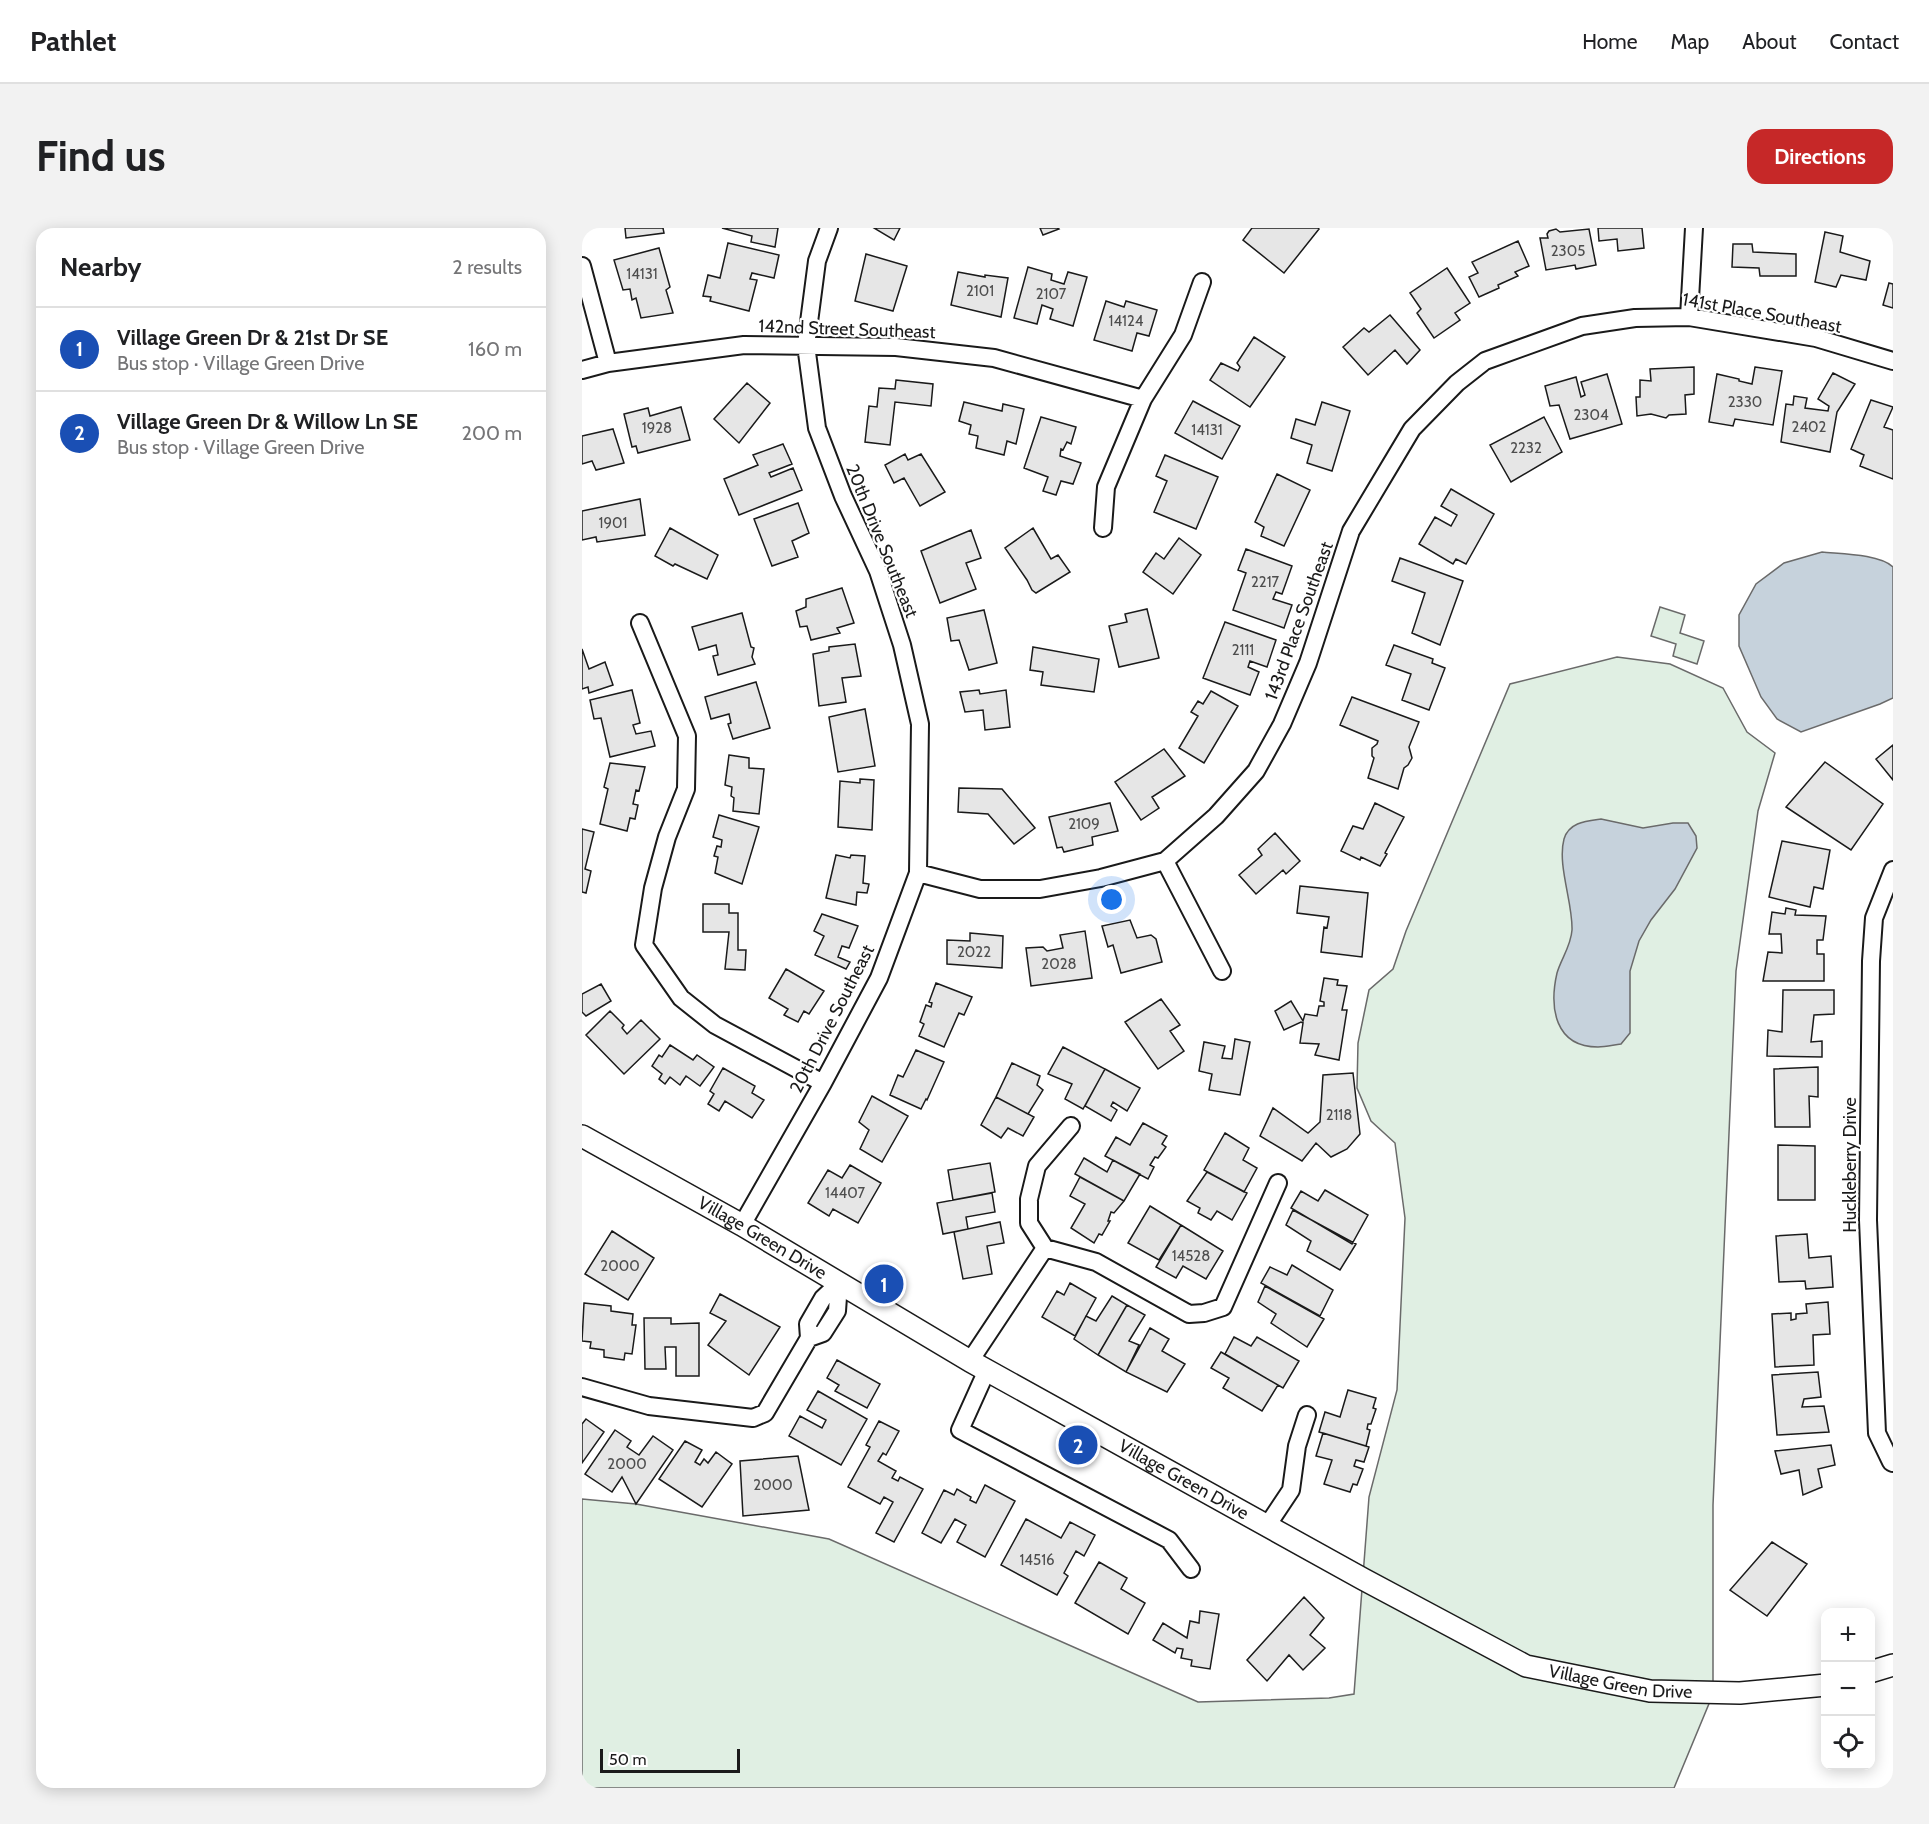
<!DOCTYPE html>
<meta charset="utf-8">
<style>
body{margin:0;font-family:Cabin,sans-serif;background:#f2f2f2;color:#202124}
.controls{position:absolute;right:18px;bottom:18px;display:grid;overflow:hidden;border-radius:12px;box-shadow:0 3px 15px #0003}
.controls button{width:54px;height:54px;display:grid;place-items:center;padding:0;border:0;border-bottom:2px solid #e0e0e0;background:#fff;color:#202124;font:30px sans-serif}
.scale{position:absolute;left:18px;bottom:15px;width:140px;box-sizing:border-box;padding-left:6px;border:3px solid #1a1a1a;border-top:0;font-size:16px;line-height:21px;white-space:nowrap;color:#1a1a1a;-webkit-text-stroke:4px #fff;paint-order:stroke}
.you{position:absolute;left:530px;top:672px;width:21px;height:21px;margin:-15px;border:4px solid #fff;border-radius:50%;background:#1a73e8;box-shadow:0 0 0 9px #1a73e833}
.badge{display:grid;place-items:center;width:39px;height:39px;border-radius:50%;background:#c62828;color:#fff;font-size:20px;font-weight:700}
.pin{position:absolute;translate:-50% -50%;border:3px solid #fff;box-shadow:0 2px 6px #0006}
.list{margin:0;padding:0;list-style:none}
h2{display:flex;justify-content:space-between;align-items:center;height:78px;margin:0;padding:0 24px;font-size:26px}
h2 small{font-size:20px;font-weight:400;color:#757577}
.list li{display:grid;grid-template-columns:39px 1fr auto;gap:18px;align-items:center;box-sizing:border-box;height:84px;padding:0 24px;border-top:2px solid #e0e0e0}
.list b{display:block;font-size:22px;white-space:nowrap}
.list p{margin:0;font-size:20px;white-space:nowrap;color:#757577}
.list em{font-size:20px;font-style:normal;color:#757577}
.icon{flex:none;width:33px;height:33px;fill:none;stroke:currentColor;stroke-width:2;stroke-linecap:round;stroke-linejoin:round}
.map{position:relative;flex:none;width:1311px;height:1560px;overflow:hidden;border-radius:18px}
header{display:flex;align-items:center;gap:36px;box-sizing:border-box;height:84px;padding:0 30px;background:#fff;border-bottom:2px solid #e0e0e0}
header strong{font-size:28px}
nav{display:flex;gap:33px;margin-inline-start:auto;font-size:21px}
.intro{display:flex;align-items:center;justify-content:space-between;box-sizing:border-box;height:144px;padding:0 36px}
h1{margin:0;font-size:42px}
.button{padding:15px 27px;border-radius:18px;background:#c62828;color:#fff;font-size:21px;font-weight:700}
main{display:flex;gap:36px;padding:0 36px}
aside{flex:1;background:#fff;border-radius:18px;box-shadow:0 3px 15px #0003}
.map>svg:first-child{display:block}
.green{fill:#e0efe3;stroke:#6a6a6a;stroke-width:1.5}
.water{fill:#c6d2dc;stroke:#6a6a6a;stroke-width:1.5}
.building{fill:#e6e6e6;stroke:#1a1a1a;stroke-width:1.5}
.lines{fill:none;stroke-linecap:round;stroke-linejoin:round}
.minor-casing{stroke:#1a1a1a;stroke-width:20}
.tertiary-casing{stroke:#1a1a1a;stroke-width:24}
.minor{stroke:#fff;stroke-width:16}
.tertiary{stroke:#fff;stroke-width:21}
.labels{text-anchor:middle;stroke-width:4.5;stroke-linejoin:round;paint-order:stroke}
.number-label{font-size:15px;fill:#4d4d4d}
.street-label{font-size:18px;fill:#1a1a1a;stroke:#fff}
</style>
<header>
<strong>Pathlet</strong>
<nav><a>Home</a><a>Map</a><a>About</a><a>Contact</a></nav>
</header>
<div class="intro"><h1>Find us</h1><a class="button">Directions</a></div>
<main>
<aside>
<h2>Nearby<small>2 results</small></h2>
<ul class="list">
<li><span class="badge" style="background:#1a4fb4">1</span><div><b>Village Green Dr &amp; 21st Dr SE</b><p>Bus stop · Village Green Drive</p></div><em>160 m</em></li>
<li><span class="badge" style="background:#1a4fb4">2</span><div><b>Village Green Dr &amp; Willow Ln SE</b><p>Bus stop · Village Green Drive</p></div><em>200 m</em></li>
</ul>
</aside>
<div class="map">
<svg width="1311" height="1560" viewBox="0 0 1311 1560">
<rect width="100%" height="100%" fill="#fff"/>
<path class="green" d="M1078,379L1103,387L1098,405L1122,413L1115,436L1091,428L1094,416L1069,408Z
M1035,429L1088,436L1141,460L1165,504L1193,525L1176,583L1154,743L1131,1277V1466L1092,1560H0V1271L54,1276L247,1311L616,1474L747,1470L772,1466L787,1269L815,1162L823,990L813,915L789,893L775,860L776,815L787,762L811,741L824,703L928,456Z"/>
<path class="water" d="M1240,324C1259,326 1297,326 1311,339V470L1298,476L1219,504L1195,491L1179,469L1157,418V387L1174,356L1202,335Z
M1019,591L1061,600L1091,595H1106L1114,608L1115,620L1093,661L1069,692L1057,713L1048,743V805L1039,816C1031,817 1024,819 1016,819C973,819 967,780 975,745C979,731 989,718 990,702C991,675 975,637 982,611C987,594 1005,593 1019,591Z"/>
<path class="building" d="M43,0H81L82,5L44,10Z
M140,0H196L193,19L169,14L170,8Z
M292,0H318L312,12Z
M458,0H476L477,1L461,7Z
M670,0H736L737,1L702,45L661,12Z
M1016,0H1060L1062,20L1036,23L1035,11L1017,13Z
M974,1L978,4L1007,1L1014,37L994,41L993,37L964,42L958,10H966L965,6L967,3Z
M1243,4L1261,8L1258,24L1288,33L1284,52L1259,47L1254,59L1233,54Z
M936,13L947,38L933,44L936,48L916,57L917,60L897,69L887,49L896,45L890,34Z
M146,15L197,27L192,50L170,45L168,51L175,52L167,83L128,73L129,69L121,68L126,47L138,50Z
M1151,16H1170L1171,24L1214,26V48H1178L1177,40L1150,39Z
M77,20L88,59L84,62L91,85L59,90L54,70L50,72L48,61L41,62L32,32Z
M284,26L325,38L311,83L273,73Z
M446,39L470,46L469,52L482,56L486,44L505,49L491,98L468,91L471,81L460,77L455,96L432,90Z
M865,40L888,75L873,85L878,92L852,110L835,85L839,81L828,65Z
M376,44L403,49V47L426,50L419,89L369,77Z
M1307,55L1311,56V80L1301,77Z
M524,73L542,79L544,73L575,82L567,108L555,105L550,123L512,112Z
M808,87L838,122L825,136L813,122L786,147L761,119L782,100L787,104Z
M672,109L703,129L668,179L628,152L639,135L656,143L658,139L655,135Z
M1112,139V166L1103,167L1104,186L1087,187L1084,190L1069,186L1055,188L1054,169H1058V152L1069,153L1068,141Z
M1173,139L1200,143L1191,197L1153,191L1151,198L1127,194L1135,146L1157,151V153L1170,156Z
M1251,145L1273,156L1255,184L1248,224L1199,214L1204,176L1211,177L1212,168L1225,170L1223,180L1246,183L1247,178L1236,171Z
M1025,146L1040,196L988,211L977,177L968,178L963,158L994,149L999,169L1003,167L999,154Z
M314,152L351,156L349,178L313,174L308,217L283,214L287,178L295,179L297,160L313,161Z
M165,155L188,175L157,215L132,191Z
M1289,172L1311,179L1302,199L1311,202V251L1278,238L1282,227L1269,221Z
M611,173L658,198L640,231L593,205Z
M382,174L420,183L421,176L442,181L434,216L425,213L422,227L394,220L396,208L387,206L389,197L377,193Z
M740,174L768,183L750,243L725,235L730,217L709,210L714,191L733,197Z
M99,179L108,212L56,225L54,218L50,219L42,186L66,180L68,188Z
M459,189L494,199L489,216L485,214L481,222L479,221L478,228L499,235L491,256L479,253L474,267L461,263L466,249L442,240Z
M962,189L980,224L929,254L908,217Z
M31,201L42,235L14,242L10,233L0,236V208Z
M201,216L210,236L187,245L189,249L211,240L220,262L157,287L142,251L176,237L171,227Z
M323,226L326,232L339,226L363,264L338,278L322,250L312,255L303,237Z
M583,227L636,249L614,301L572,284L585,253L574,248Z
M695,246L728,262L702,318L679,308L682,299L673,294Z
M869,261L912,286L884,336L874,331L871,336L837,316L853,289L869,298L875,287L859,278Z
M58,271L63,307L15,314L14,309L0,312V283Z
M216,275L227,305L210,313L216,329L190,338L172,291Z
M88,300L136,327L125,351L93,336L91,338L73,328Z
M451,300L469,331L476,327L488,344L454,365L450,362L445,352L423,320Z
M389,302L399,330L384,335L394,361L358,375L339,323Z
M597,310L619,327L591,366L561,344L574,325L582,331Z
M664,321L710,338L700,366L694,364L691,371L710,377L702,400L651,382L664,345L656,342Z
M818,330L881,353L858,417L830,405L843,365L810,353Z
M260,360L272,395L255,400L258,405L229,412L225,398L218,399L214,383L224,379V371Z
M565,381L577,430L537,439L527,398L545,394L543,386Z
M402,382L415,435L387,442L377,412L369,413L365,390Z
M160,385L169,419L172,420L170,429L173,436L136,447L131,428L136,427L134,417L117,422L110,399Z
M643,394L694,412L685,439L668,433L666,439L677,444L668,467L621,450Z
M273,416L279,448L260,450L264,474L237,478L231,426L247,423V419Z
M812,417L851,431L850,435L863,440L847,482L820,472L829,446L804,437Z
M451,419L517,431L512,464L459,457L461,444L448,442Z
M0,421L7,441L23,434L31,457L7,465L6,459L0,461Z
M174,454L188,500L151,511L146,496L149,495L147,486L129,491L123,469Z
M50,462L58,495L51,497L54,506L69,503L73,518L28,529L19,490L12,491L8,472Z
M397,462L398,466L424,462L428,499L403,502L401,482L383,484L378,464Z
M629,463L656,478L622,535L597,520L616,488L609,484L616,473L621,476Z
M770,469L837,494L827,519L830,530L826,537L822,540L816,561L786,550L792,530L790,528V520L795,516L796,513L758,497Z
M283,481L293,538L256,544L247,489Z
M1311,517V552L1294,531Z
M582,521L603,548L570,569L577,580L559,592L533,554Z
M147,527L167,530V540L182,541L177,586L151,583L152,570L149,568L150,559L143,557Z
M1243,534L1301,576L1269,622L1204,579Z
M28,535L63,539L57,563L54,562L51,576L56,577L53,591L48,590L45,603L18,596L26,561L22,559Z
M278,551L292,552L290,602L256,599L258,553L278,555Z
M377,560L420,561L453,600L432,616L406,586L376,584Z
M528,575L536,603L510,609L511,617L482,624L480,619L475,620L467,589Z
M793,575L822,589L803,625L805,626L798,638L779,629L778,632L759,623L771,598L781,601Z
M137,587L177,599L160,656L133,645L136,629L132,628L135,618L139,619L140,612L131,609Z
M0,601L12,604L3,641L9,643L4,665L0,664Z
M693,605L718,633L704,646L701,642L674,666L657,647L680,627L676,621Z
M1200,613L1248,622L1241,661L1232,659L1228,679L1187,669Z
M254,627L268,630L269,627L283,628L281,655L287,656L285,665L275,664L274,677L244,670Z
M718,658L786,665L780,729L739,724L742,699L745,700L747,689L715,685Z
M121,676H147V685H156V722H164L163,742L143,741L147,704H121Z
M1204,680L1214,682L1213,687L1244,688L1241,712H1235V726H1242V753H1181L1186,724L1200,725L1199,706H1187L1190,684L1203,686Z
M240,686L276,698L267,720L260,718L256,729L268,734L264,741L233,727L242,708L232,703Z
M548,692L555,710L569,707L574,711L580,734L539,745L531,717L526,719L520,698Z
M503,703L510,750L449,758L444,720L461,719L465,723L481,720L478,707Z
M388,705L421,708L420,740L365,736V712L388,713Z
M204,741L242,763L227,786L222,783L216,794L202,787L206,781L187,770Z
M742,750L756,752L755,757L765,758L760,782H765L757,832L733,827L737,816L718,815L721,795L719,794L702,802L693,783L709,773L721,793L723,786L735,788L737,778H742V774L738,773Z
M354,755L390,769L382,787L377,785L362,819L337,808L342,796L338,794L344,777L349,779L350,775L347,774Z
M19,756L29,773L4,788L0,784V766Z
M1201,762H1252V786L1232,787L1229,814L1240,813V829L1185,828L1186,802L1200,804Z
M579,771L598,797L588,803L602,823L576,841L543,794Z
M28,783L42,797L40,800L45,806L59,792L78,811L42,846L4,807Z
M653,811L668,814L658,867L627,862L630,846L617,843L622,814L643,818L640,830L650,831Z
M88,817L111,832L115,827L132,839L118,858L104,848L98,857L88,849L83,856L77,851L80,846L70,838L77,827L80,829Z
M481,819L523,841L501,881L483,871L490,856L466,846Z
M334,822L362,834L345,872L344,871L339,881L308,867L316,847L321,849Z
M430,835L458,848L455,857L461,862L446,886L414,869Z
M1236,839V869L1227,868L1228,899H1193L1192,841Z
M141,840L173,858L170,865L182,872L170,890L143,873L137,883L126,876L132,866L128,863Z
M523,841L558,860L545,883L531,874L529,878L535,882L529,893L503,878Z
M771,845L778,906L765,921L749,929L734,915L720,933L678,908L691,880L726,905L738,894L741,847Z
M290,868L326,888L300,934L278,921L287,902L277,894Z
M414,869L452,889L441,908L426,900L419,910L399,897Z
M561,895L585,908L580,916L584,919L576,930L573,929L568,937L572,939L566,951L523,928L534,909L548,917Z
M643,905L667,920L661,932L675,940L662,964L622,942Z
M1196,917L1233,918V972H1196Z
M502,930L525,944L531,932L558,946L542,973L493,946Z
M408,935L413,964L371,972L366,942Z
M268,937L299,955L276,995L251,981L247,988L226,975L246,942L260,950Z
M625,944L665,965L650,992L635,983L629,992L616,985L618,980L605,973Z
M498,949L542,973L532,985L529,984L526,993H528L520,1007L517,1006L512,1015L489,1000L503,976L488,968Z
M743,962L786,987L770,1016L709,980L719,963L736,973Z
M410,965L413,984L384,989L386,1001L361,1006L355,975Z
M568,978L599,997L577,1032L546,1015Z
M711,982L774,1016L758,1042L725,1023L729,1013L704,997Z
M418,994L422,1015L405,1018L410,1046L381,1051L372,1004Z
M599,997L641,1023L624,1051L601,1038L594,1050L574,1039Z
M30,1003L72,1030L46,1072L3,1046Z
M1225,1006L1227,1030L1249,1028L1251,1059L1224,1061L1223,1053L1197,1054L1194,1008Z
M710,1037L751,1062L738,1088L679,1055L688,1039L705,1047Z
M488,1055L514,1070L493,1108L460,1089L475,1063L482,1067Z
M683,1058L742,1091L725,1119L689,1095L694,1086L676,1074Z
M138,1066L198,1099L167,1147L126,1117L144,1093L128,1085Z
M530,1068L545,1077L516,1127L492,1111L504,1088L514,1093Z
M1246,1074L1248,1106L1231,1107L1232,1137L1193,1139L1190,1086L1209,1085V1092L1214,1091V1086L1225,1085L1224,1076Z
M2,1075L29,1078V1083L51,1086L50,1097H54L50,1126L43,1125L42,1132L22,1129V1122L8,1120L9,1114L0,1113Z
M545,1077L563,1087L547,1113L557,1117L544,1144L516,1127Z
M62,1090H89V1096L117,1095V1148H94V1119H83L84,1141H63Z
M568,1100L587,1111L580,1123L603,1136L585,1164L544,1144Z
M652,1109L669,1118L675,1109L717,1133L701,1160L643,1126Z
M639,1124L696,1157L680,1183L641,1160L647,1150L629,1140Z
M255,1132L298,1156L285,1180L253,1163L257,1157L245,1150Z
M1236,1144L1239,1169L1222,1171L1220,1179L1242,1178L1247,1204L1195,1207L1190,1147Z
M766,1162L794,1170L791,1180L794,1181L789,1196H786L785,1201L788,1202L784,1218L737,1204L743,1184L758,1189Z
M236,1163L285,1191L259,1237L207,1208L218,1188L240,1200L244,1192L225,1182Z
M4,1191L22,1204L0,1235V1196Z
M297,1193L317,1203L304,1227L301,1225L296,1233L314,1243L310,1250L316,1253L318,1249L341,1261L312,1314L294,1305L311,1274L302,1269L298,1276L266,1259L288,1219L284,1217Z
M33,1202L49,1213L45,1219L57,1227L71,1208L91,1222L54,1276L40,1249L30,1264L3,1246Z
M741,1205L787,1219L782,1234L774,1232L772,1238L781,1241L775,1257L771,1256L768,1264L742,1256L750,1232L734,1228Z
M103,1213L120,1222L113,1234L118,1237L122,1231L126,1235L134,1224L150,1236L120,1279L77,1251Z
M1249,1217L1253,1237L1236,1241L1240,1259L1221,1267L1217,1242L1199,1246L1193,1223Z
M216,1228L227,1282L161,1288L158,1233Z
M403,1257L433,1273L403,1329L375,1314L384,1297L373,1291L359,1315L340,1305L362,1262L372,1267L375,1261L389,1269L388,1272L394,1275Z
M444,1291L479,1310L488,1294L513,1307L502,1328L494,1323L482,1345L486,1348L475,1367L419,1337Z
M1190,1314L1225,1336L1185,1388L1148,1362Z
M517,1334L545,1350L539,1361L563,1375L546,1406L493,1375Z
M722,1369L742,1390L728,1407L743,1420L721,1442L707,1427L685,1453L665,1432Z
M618,1383L637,1386L628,1441L609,1438L610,1432L599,1430L601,1421L595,1420L593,1425L571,1412L581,1395L605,1410L608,1393L617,1395Z"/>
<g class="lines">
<g class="minor-casing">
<path id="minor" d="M0,38L26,135
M1107,89L1112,0
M0,142L26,135L162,117L314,119L412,130L561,171
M521,300L524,259L561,171L601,107L620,54
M58,395L105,508L104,561L85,609L71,660L62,717L99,770L133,797L241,855
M583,633L640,743
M1311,642L1292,690L1289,733L1286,992L1295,1205L1309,1234L1311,1235
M336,645L398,661H458L519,650L583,633L634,588L674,543L700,496L726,435L769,303L830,201L875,155L903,133L1000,98L1053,90L1107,89L1234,110L1311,133
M160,997L241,855L297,750L336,645L338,496L320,417L296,343L261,268L235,200L224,117L235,33L247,0
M463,1020L447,995V971L455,938L489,898
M227,1110L241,1105L255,1083L257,1055
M388,1133L463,1020L514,1034L607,1086L622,1085L641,1079L696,955
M405,1142L378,1202L587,1312L609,1341
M0,1159L67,1178L171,1190L183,1185L227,1110L226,1096L241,1070L257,1055
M685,1298L709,1262L715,1218L725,1187"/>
</g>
<g class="tertiary-casing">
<g id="tertiary">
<path id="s1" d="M0,908L160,997L388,1133L781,1351L944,1438L1068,1463L1158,1465L1244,1457"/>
<path d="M1288,1444L1311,1437"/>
</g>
</g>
<use href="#minor" class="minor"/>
<use href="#tertiary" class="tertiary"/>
</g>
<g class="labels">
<g class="number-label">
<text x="986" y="28">2305</text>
<text x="60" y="51">14131</text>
<text x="398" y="68">2101</text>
<text x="469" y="71">2107</text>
<text x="544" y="98">14124</text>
<text x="1163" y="179">2330</text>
<text x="1009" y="192">2304</text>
<text x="1227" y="204">2402</text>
<text x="75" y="205">1928</text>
<text x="625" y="207">14131</text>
<text x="944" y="225">2232</text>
<text x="31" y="300">1901</text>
<text x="683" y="359">2217</text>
<text x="661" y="427">2111</text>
<text x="502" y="601">2109</text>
<text x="392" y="729">2022</text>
<text x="477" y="741">2028</text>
<text x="757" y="892">2118</text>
<text x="263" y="970">14407</text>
<text x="609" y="1033">14528</text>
<text x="38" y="1043">2000</text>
<text x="45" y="1241">2000</text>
<text x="191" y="1262">2000</text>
<text x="455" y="1337">14516</text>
</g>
<g class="street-label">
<text transform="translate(1180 85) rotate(10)" y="6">141st Place Southeast</text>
<text transform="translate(265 101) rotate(2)" y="6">142nd Street Southeast</text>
<text transform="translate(300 313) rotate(68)" y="6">20th Drive Southeast</text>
<text transform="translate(717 393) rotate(-70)" y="6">143rd Place Southeast</text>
<text transform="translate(250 791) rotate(-63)" y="6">20th Drive Southeast</text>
<text transform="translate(1268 937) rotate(-90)" y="6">Huckleberry Drive</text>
<text dy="6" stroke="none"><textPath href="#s1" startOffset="207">Village Green Drive</textPath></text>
<text dy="6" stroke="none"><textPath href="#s1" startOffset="693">Village Green Drive</textPath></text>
<text dy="6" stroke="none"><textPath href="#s1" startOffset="1179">Village Green Drive</textPath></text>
</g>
</g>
</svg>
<div class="controls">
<button>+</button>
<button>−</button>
<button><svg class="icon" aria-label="locate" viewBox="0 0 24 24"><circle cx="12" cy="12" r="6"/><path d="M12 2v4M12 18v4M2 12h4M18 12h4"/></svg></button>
</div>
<div class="scale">50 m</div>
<div class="you"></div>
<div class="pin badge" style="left:302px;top:1056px;background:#1a4fb4">1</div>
<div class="pin badge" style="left:496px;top:1217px;background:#1a4fb4">2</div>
</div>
</main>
